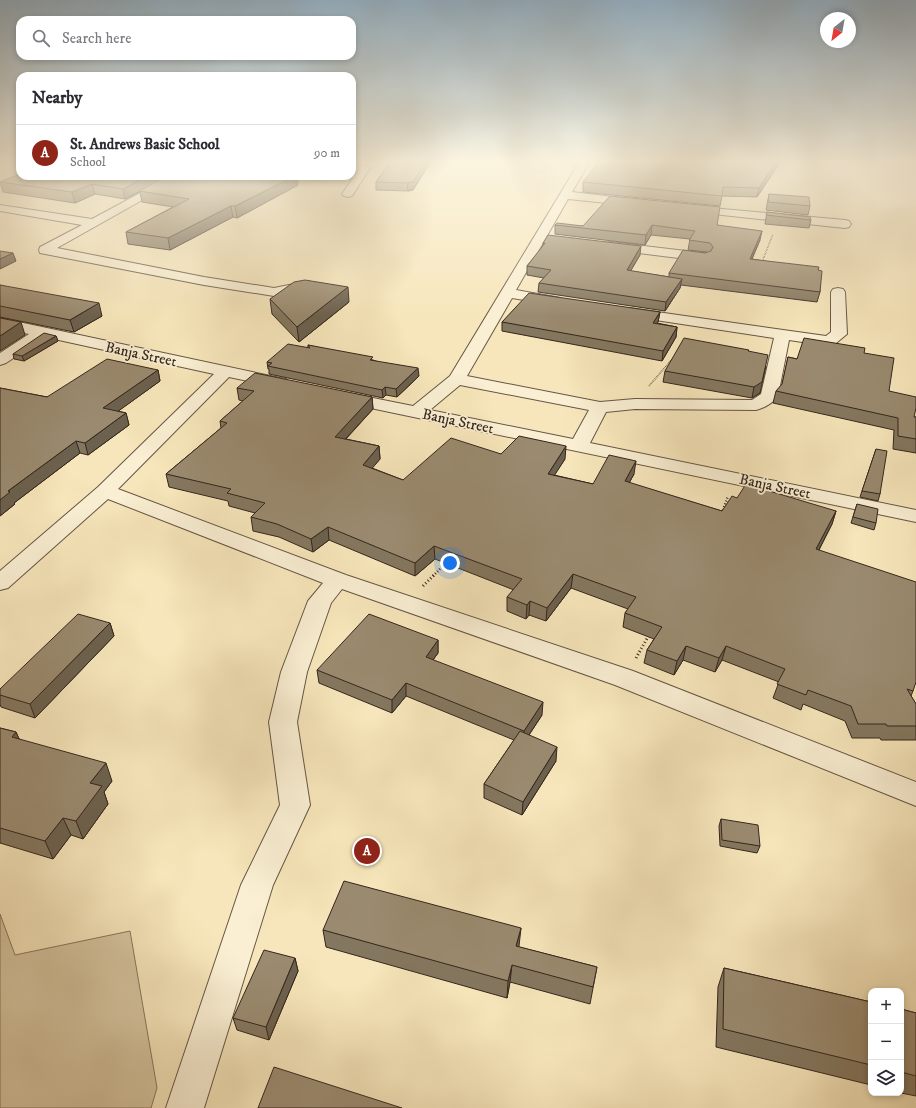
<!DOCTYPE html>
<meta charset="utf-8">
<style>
body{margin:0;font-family:"IM FELL DW Pica",serif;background:#f7f7f7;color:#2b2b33}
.controls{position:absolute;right:12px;bottom:12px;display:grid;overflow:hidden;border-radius:8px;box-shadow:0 2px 6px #0003}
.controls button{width:36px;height:36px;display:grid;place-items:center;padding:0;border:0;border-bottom:1px solid #e1e1e2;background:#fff;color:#2b2b33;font:20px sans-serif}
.compass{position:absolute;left:820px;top:12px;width:36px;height:36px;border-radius:50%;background:#fff;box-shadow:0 2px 6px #0003;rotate:211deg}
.you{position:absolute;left:450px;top:563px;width:14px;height:14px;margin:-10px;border:3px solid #fff;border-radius:50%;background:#1a73e8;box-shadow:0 0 0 6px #1a73e833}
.badge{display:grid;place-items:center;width:26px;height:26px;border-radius:50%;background:#8f2418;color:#fff;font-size:13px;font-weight:700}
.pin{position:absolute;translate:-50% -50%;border:2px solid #fff;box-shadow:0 1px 4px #0006}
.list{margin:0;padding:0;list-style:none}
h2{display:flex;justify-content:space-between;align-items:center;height:52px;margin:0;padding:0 16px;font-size:17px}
h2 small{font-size:13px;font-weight:400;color:#7c7c81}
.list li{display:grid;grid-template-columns:26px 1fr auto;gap:12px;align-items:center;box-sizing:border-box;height:56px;padding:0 16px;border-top:1px solid #e1e1e2}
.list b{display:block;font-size:15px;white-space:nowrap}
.list p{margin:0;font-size:13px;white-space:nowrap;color:#7c7c81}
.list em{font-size:13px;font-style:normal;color:#7c7c81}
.icon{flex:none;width:22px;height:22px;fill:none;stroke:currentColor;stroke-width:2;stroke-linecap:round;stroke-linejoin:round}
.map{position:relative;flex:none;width:916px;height:1108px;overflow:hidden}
.search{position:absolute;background:#fff;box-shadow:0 2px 6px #0003;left:16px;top:16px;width:340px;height:44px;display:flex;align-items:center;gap:10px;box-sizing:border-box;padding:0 14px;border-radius:12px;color:#7c7c81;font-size:15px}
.panel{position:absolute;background:#fff;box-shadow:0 2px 6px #0003;left:16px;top:72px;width:340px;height:108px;border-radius:12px}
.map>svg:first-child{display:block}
.green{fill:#d6c5a0;stroke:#86765e}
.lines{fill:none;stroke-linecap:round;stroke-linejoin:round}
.minor-casing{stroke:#665644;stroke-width:2}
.path-far2{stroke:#35261d;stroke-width:1.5;stroke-dasharray:0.5 1;stroke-linecap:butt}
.path-far1{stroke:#35261d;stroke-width:2.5;stroke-dasharray:1 2;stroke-linecap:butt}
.path{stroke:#35261d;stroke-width:3;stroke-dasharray:1 2.5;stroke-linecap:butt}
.minor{fill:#faefd3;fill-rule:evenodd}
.wall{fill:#84775f;stroke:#35261d}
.shaded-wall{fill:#6c614e;stroke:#35261d}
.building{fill:#9a8a6f;stroke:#35261d}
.labels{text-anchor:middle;stroke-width:3.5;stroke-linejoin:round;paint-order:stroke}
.street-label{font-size:15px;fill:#35261d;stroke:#faefd3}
</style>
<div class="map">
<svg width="916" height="1108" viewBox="0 0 916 1108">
<rect width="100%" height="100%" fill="#f7e6bb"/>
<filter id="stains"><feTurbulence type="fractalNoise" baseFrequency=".005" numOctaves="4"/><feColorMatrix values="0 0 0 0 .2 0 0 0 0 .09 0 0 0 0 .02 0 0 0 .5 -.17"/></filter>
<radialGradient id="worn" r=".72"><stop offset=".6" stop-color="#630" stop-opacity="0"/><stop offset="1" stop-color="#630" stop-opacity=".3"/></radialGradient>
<path class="green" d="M0,914L15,955L130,931L157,1088L151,1108H0Z"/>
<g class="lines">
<g class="minor-casing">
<path id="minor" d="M580,161H590L572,192L637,200L641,201L643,203L641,205L637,206L568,199L516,290L555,297L560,298L562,301L560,304L555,305L512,298L467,376L600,402L635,399L752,400L761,394L774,338L629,316L624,315L622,312L624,309L629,308L826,336L831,332V292L833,289L838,288L843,289L845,292L847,334L835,344L829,346L789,340L778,396C773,403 764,408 756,410L635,409L606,412L590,443L916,510V522L337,401L334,397L337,393L343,392L413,406L450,376ZM460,385L589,410L573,439L430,410Z
M365,165L370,168L352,196L348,197L344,196L342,194L361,166Z
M172,176H185L57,248L204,277L274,288L294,284L299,285L301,288L299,291L274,296L204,285L40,253L39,250L40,247L82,225L0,211V205L92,219Z
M689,206L845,220L849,221L851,224L849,227L845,228L685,211L683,209L685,207Z
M610,242L703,253L708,254L710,257L708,260L703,261L606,249L604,246L606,243Z
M0,318L280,378L286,379L288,383L286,387L280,388L229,377L118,489L346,575L633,671L916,782V806L615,685L342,589L331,603L307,672L297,722L310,805L273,885L204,1108H166L241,885L280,805L269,722L281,672L308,601L323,583L108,499L8,588L0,590V571L98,487L214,374L45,337L6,363L0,365V353L29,334L0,328Z"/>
</g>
<path class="path-far2" d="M762,262L773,234
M649,386L673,358"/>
<path class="path-far1" d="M723,510L728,496
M433,576L448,561"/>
<path class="path" d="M423,586L434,575
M636,658L649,635"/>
<use href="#minor" class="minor"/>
</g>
<path class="wall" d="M391,161H431L413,190L408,191L376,190V182Z
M781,161L757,197L722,196L720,206L583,192V182Z
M0,182L298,185L237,218L233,217L170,250L128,244L126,232L173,207L142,202L140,192L125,199L95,194L75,203L3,192Z
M769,194L810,206L808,215L766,210Z
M767,212L811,220L809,228L765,224Z
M555,225L583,226L717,225L760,240L752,259L818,270L820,292L817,302L681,285L680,288L665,311L538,292L539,283L544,278L527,275V266L543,247V243L640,255L630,271L669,277V273L707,252L688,250L690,239L651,235L645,245L555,234Z
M0,285L102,316L74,332L0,317Z
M270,299L349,302L299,342L272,314Z
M660,312L658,322L657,323L677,327L676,337L662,361L502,331V322Z
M56,336L58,341L24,361L14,359L13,354Z
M308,345L373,360L419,376L397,397L386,395L383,398L269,374V369H268L267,362L308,347Z
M748,352L760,393L752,398L663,382L665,371Z
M864,353L889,391L914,417H916V453L893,449L894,430L773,403L776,391L782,385L788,357L797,359Z
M158,370L160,381L118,411L126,413L129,425L88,455L80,453L14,503L15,504L0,516V388L47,397Z
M237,388L372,397L373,409L346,439L379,446L380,459L372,468L403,480L501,454L565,459L554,475L593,484L634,474L629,483L722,511L737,498L836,511L832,524L819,550L913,691L911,696L916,704V740H881L880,738H852L845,721L803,704L801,710L773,698L779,682L722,660L715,672L683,660L674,675L644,663L647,650L654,639L623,627L625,613L628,609L571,588L546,621L529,615L526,619L507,611V597L514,590L435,559L415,576L329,540L313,552L279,537L253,531L251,517L255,513L229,506L228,501L169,487L166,474L221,428L220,421L243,401L239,400Z
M876,449L880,494L878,501L860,497Z
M857,504L876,523L874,530L851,523Z
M110,623L114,636L35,718L1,707L0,704V689Z
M438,640V653L433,660L542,715L529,735L556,761L522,815L484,798V784L514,740L406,696L392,713L319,683L317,670Z
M0,728L16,732L19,739L112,781L104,792L108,804L83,839L71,835L53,859L0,843Z
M721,819L760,846L757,853L720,846L719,826Z
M323,930L519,947L597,967L590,1004L510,982L507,998L326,947Z
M295,958L298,971L269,1040L237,1030L233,1018Z
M724,968L871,1002V1085L716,1047L718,987Z
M901,1009L916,1013V1096L901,1093Z"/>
<path class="shaded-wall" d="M426,161H431L413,190L408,191L407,183Z
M777,161H781L757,197L759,188Z
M147,176H169L125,199L123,189Z
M295,176H297L298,185L237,218L235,206Z
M92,184L95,194L75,203L72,192Z
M231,206L233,217L170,250L168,238Z
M652,225L651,235L645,245L646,235Z
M762,231L760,240L748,268L750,259Z
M641,246L640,255L626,279L627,270Z
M13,253L16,261L0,269V259Z
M682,279L680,288L665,311L666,302Z
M348,287L349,302L299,342L297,327Z
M99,303L102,316L74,332L70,320Z
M660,312L658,322L651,332L653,323Z
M21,322L25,335L0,351V336Z
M677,327L676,337L662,361L663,351Z
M56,336L58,341L24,361L22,356Z
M766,366L760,393L752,398L754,387Z
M418,368L419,376L397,397L396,389Z
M158,370L160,381L106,420L103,408Z
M385,387L386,395L383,398L382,390Z
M372,397L373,409L336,449L335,437Z
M126,413L129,425L88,455L85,443Z
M76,441L80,453L14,503L15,504L0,516V500L8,491Z
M379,446L380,459L364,478L363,465Z
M566,446L565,459L547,487L548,474Z
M636,461L634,474L623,494L625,481Z
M836,511L832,524L812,563L816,549Z
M328,527L329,540L313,552L311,539Z
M434,546L435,559L415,576V563Z
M573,574L571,588L546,621L547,608Z
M530,601L529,615L526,619L527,605Z
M110,623L114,636L35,718L30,704Z
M438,640V653L426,669V657Z
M686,646L683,660L674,675L677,661Z
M726,646L722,660L715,672L719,658Z
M406,683V696L392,713V700Z
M543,702L542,715L523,744L524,731Z
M16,732L24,750L12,737Z
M557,747L556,761L522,815L523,802Z
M106,763L112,781L104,792L108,804L83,839L76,821L90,783Z
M63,818L71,835L53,859L45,841Z
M521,928L519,946L515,963L516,946Z
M295,958L298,971L269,1040L266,1027Z
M512,965L510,982L507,998L508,981Z"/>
<path class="building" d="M391,161H426L413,182L407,183L376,182Z
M599,161H777L759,188L723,187L722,196L583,182Z
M20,174V176H147L123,189L92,184L72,192L0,182Z
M167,176H295L235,206H231L168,238L126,232L189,199L139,191Z
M769,194L809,197L810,206L768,202Z
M610,196L720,207L717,225L762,231L750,259L819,267L818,270L822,271L820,292L669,273L683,250L705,253L711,251L713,247L710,243L689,240L695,231L652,225L646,235L555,225L557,223L583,226Z
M767,212L810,217L811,220L766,215Z
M548,235L641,246L627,270L682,279L666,302L539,283L551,270L527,266L545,243H543Z
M0,251L13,253L0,259Z
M305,280L348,287L297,327L270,299L294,282Z
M0,285L99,303L70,320L0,306Z
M529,293L660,312L653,323L677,327L663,351L502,322Z
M0,318L21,322L0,336Z
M44,333L56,336L22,356L13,354Z
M684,338L749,350L748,351L768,355L762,382L754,387L665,371Z
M804,338L865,348L864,353L894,358L889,391L916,397V408L914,417H916V439L898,436V418L776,391L782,384L788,357L797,359Z
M288,344L310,348L308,345L373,357L370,360L418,368L396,389L385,387L382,390L268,366L272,363L267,362Z
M107,359L158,370L103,408L126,413L85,443L76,441L8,491L10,492L0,500V388L47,397Z
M255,373L372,397L335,437L379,446L363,465L403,480L451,438L501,454L519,436L566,446L548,474L593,484L609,455L636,461L625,481L722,511L732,496L737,498L746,484L836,511L816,549L916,582V682L913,691L907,689L916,704V726H887L886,724H858L851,706L808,690L806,695L777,684L785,669L726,646L719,658L686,646L677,661L647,650L662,627L625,613L636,597L573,574L547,608L530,601L527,605L507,597L522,579L434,546L415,563L328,527L311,539L277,524L251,517L265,503L227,493L231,489L166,474L227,423L220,421L254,391L237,388Z
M876,449L887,451L880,494L862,491Z
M857,504L878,509L876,523L853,517Z
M78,614L110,623L30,704L0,695V689Z
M369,614L438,640L426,657L543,702L524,731L406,683L392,700L317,670Z
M0,728L16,732L12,737L106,763L90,783L102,786L76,821L63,818L45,841L0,828Z
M520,731L557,747L523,802L484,784Z
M721,819L758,825L760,846L722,840Z
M344,881L521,928L516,946L597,967L593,987L512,965L508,981L323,930Z
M264,950L295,958L266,1027L233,1018Z
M724,968L871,1002V1065L723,1029Z
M901,1009L916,1013V1076L901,1072Z
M274,1067L402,1108H258Z"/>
<linearGradient id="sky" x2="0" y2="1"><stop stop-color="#93aec0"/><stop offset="0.51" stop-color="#fbf4e0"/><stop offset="1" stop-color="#fbf4e0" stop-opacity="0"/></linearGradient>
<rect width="916" height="316" fill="url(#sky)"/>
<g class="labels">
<g class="street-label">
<text transform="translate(141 354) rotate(12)" y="5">Banja Street</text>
<text transform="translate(458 421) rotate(12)" y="5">Banja Street</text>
<text transform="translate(775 486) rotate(12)" y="5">Banja Street</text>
</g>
</g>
<rect width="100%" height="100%" filter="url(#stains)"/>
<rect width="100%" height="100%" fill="url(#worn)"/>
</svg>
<div class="controls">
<button>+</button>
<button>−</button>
<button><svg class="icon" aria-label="layers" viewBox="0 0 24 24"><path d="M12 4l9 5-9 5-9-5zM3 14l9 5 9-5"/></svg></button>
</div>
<svg class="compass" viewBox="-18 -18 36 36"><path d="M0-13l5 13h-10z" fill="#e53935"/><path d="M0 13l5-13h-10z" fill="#7c7c81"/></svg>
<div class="you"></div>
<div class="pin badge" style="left:367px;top:851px">A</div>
<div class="search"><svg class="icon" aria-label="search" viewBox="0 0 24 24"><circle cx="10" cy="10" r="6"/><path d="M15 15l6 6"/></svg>Search here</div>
<section class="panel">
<h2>Nearby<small></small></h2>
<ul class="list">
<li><span class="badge">A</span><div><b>St. Andrews Basic School</b><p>School</p></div><em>90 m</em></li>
</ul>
</section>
</div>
